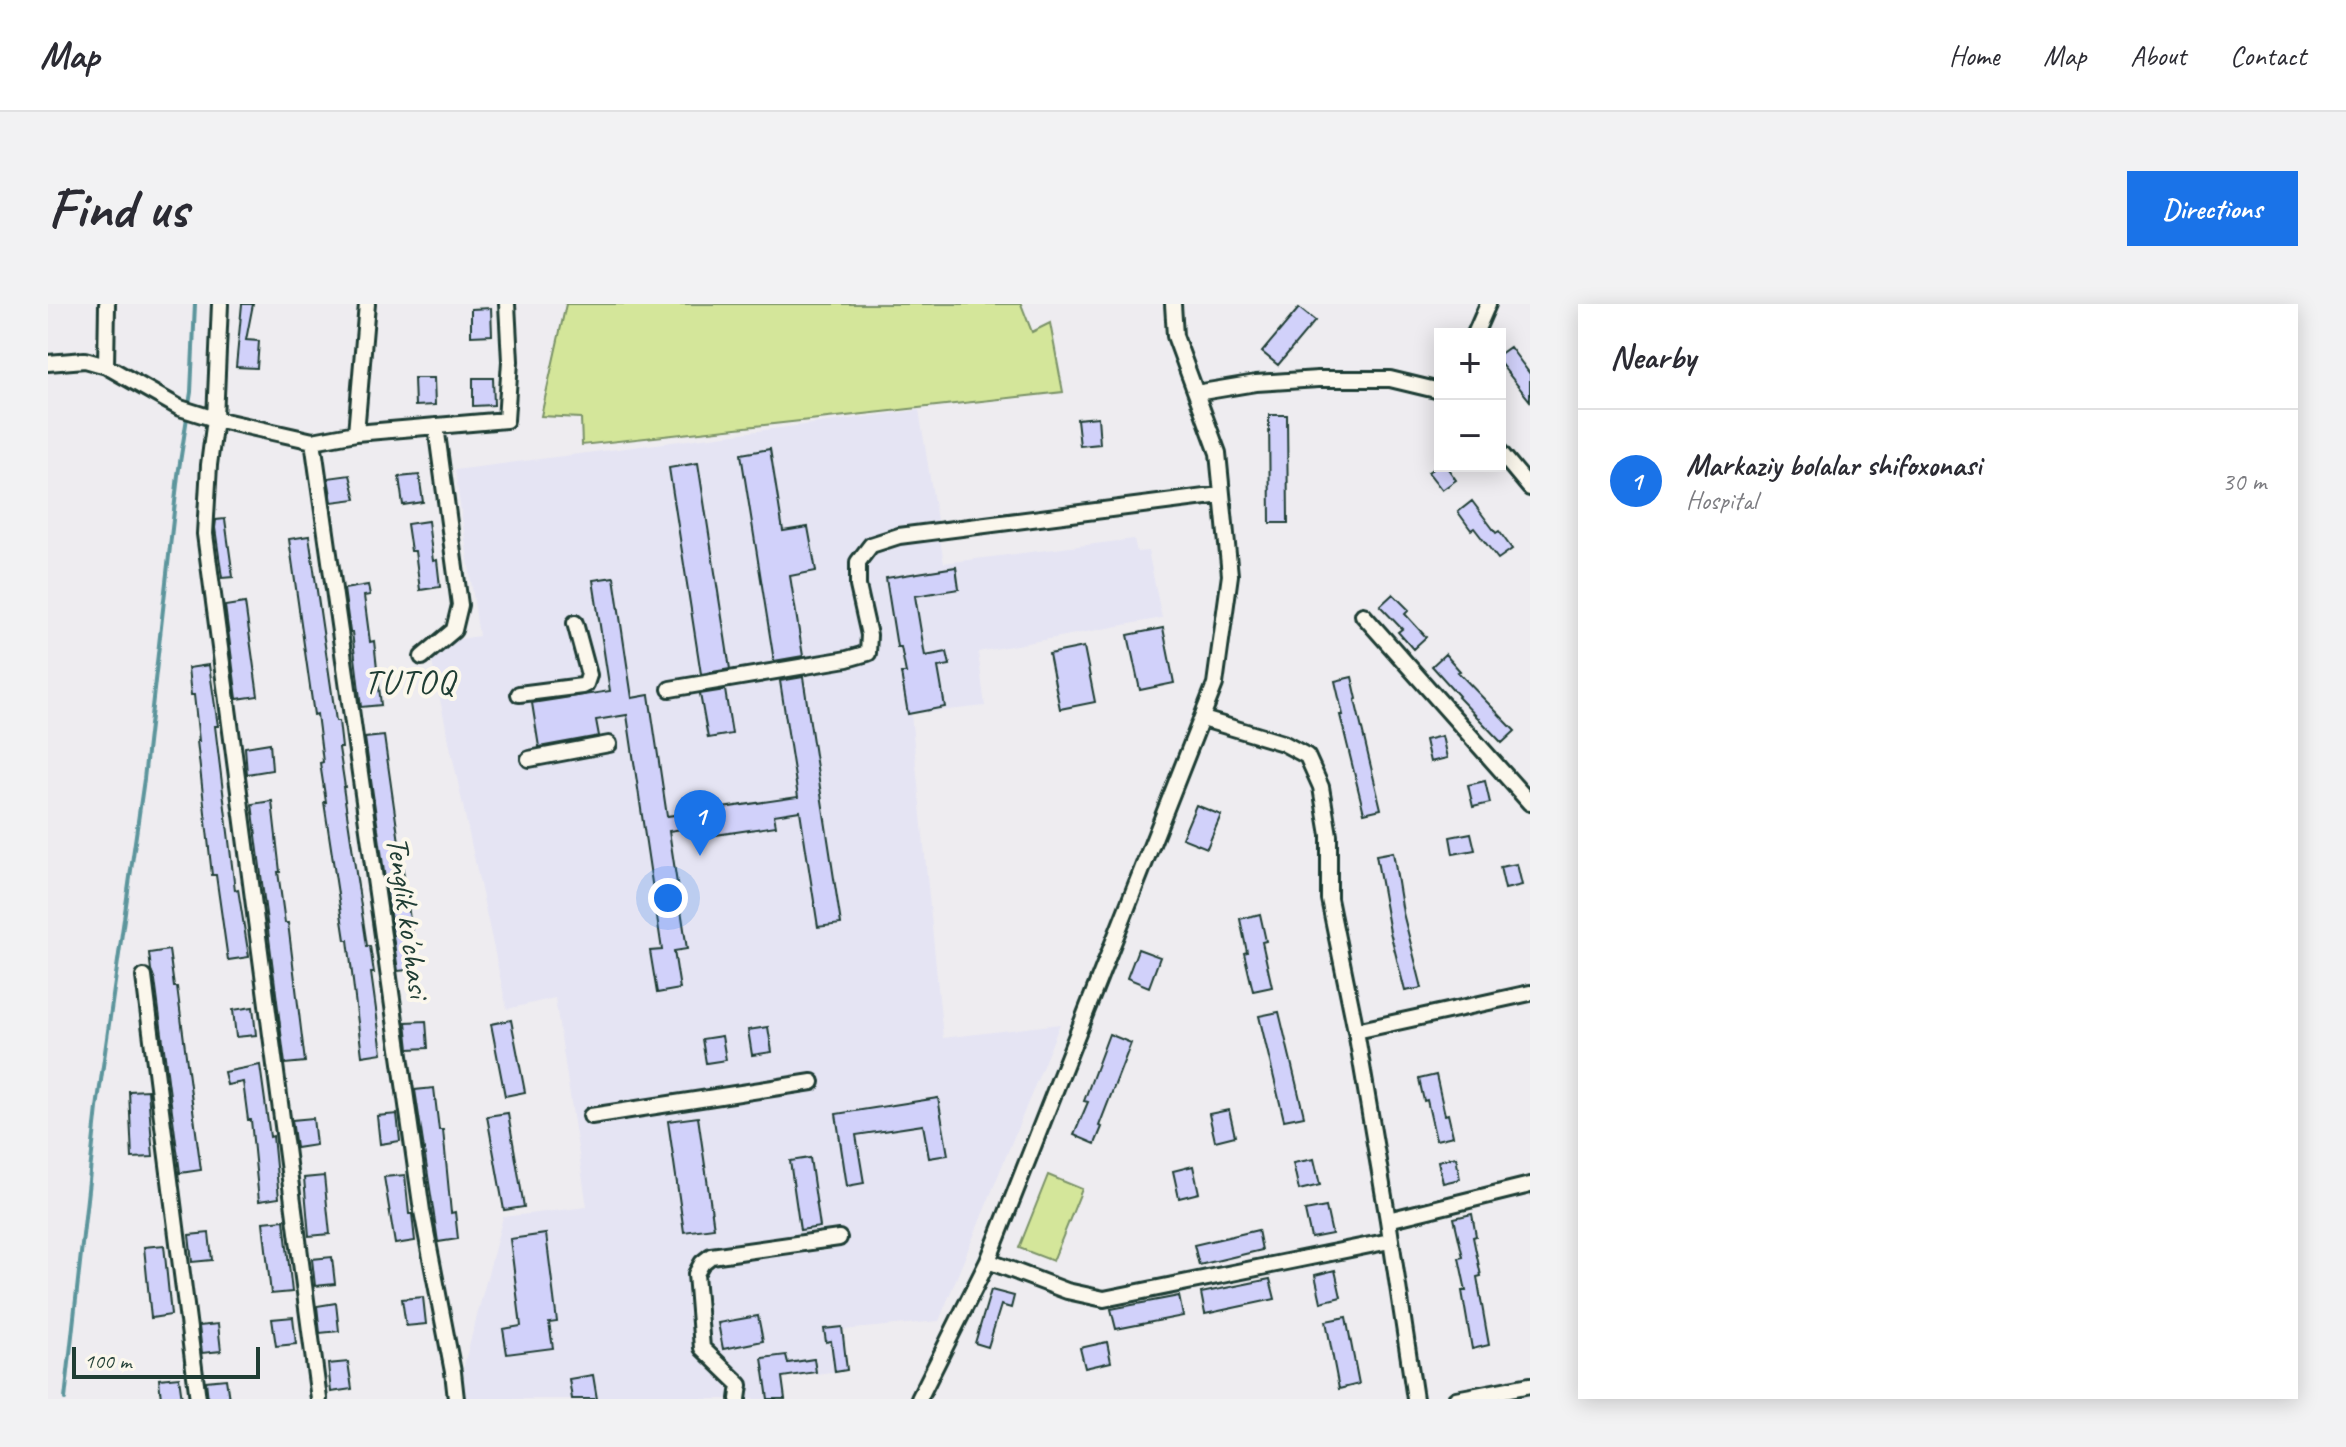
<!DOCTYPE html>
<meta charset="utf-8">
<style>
body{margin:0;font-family:Caveat,sans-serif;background:#f2f2f3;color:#2b2b33}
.controls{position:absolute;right:24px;top:24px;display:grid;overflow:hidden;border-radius:0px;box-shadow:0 4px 20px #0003}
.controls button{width:72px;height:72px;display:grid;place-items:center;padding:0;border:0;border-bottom:2px solid #e1e1e2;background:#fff;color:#2b2b33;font:40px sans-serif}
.scale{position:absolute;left:24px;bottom:20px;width:188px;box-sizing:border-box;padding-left:8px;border:4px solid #1f3d34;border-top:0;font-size:22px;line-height:28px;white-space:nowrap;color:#1f3d34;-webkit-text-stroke:6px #fbf7ec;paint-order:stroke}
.you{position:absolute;left:620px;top:594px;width:28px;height:28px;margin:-20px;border:6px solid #fff;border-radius:50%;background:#1a73e8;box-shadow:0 0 0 12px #1a73e833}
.badge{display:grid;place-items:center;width:52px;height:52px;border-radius:50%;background:#1a73e8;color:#fff;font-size:26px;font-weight:700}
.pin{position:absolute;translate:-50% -66px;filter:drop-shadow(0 2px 4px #0008)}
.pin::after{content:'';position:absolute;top:42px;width:28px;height:24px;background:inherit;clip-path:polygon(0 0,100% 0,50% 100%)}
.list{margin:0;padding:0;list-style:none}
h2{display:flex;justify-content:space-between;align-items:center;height:104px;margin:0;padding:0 32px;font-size:34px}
h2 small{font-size:26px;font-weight:400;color:#7c7c81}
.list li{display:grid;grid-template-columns:52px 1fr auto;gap:24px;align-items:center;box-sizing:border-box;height:144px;padding:0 32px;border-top:2px solid #e1e1e2}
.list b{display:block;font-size:30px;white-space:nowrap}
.list p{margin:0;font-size:26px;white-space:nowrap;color:#7c7c81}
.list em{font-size:26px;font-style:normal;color:#7c7c81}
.map{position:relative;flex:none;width:1482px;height:1095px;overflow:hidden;border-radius:0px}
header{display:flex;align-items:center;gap:48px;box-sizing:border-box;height:112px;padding:0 40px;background:#fff;border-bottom:2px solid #e1e1e2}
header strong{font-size:38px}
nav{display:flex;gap:44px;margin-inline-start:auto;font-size:28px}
.intro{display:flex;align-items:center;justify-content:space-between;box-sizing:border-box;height:192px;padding:0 48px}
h1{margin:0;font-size:56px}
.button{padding:20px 36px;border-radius:0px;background:#1a73e8;color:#fff;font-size:28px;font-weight:700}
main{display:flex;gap:48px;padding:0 48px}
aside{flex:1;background:#fff;border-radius:0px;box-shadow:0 4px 20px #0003}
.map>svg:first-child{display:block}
.built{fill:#e5e4f3}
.green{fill:#d4e69a;stroke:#7a9267;stroke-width:2}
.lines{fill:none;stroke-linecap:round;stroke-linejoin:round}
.stream{stroke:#5b959c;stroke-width:4}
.building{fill:#d1d1fa;stroke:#1f3d34;stroke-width:2}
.minor-casing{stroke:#1f3d34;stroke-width:20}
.minor{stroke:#fbf7ec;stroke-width:14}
.labels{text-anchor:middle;stroke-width:8;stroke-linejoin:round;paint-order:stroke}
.street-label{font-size:32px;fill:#1f3d34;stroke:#fbf7ec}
.neighbourhood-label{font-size:34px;letter-spacing:2px;fill:#1f3d34;stroke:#fbf7ec}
</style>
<header>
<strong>Map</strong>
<nav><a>Home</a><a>Map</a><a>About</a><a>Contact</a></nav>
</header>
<div class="intro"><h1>Find us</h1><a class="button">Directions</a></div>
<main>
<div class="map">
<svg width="1482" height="1095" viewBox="0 0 1482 1095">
<rect width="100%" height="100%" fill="#eeecf0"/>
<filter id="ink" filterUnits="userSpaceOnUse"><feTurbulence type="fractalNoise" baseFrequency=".0125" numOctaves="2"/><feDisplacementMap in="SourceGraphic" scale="16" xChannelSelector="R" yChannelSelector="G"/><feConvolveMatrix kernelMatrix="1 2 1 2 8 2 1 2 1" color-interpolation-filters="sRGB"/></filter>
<g filter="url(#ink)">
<path class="built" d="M871,106L896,259L1086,235L1089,248L1100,247L1114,314L930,348L937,402L863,410L895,734L1012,720L891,1017L795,1026L799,1066L768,1070V1068L733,1071L737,1095H412L411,1080L455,913L539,903L507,694L459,705L380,340L431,332L407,166Z"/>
<path class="green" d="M518,0H973L984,28L1002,19L1015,88L534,141L533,114L493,112Z
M1000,871L1034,885L1005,957L971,944Z"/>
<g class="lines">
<path class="stream" d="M17,1095L49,804L96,475L130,171L143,88L147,0"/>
</g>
<path class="building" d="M194,0H205L198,36L211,37L209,64L188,63Z
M443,4L444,31L423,32V5Z
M1251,4L1267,17L1230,61L1214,48Z
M1462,43L1482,70V97L1452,59V50Z
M366,74H386L387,101L367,102Z
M425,74H445L446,101L425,102Z
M1221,111H1239L1240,219H1222Z
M1050,113L1052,140L1032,142L1029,115Z
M722,145L735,227L760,223L768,267L742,272L755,352L726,357L693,150Z
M650,159L682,365L653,370L621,164Z
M1389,162H1398L1408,176L1394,186L1380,168Z
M302,171L308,195L284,198L280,174Z
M371,171L375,198L355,201L351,173Z
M1424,197L1448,229L1451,227L1464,245L1450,255L1426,224L1423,226L1410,208Z
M177,215L185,273L174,274L167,224L168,216Z
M380,217L385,257L389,256L392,283L372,286L367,247H363L359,220Z
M261,232L288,417H291L294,444H291L297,483H295L319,642H322L326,669H323L334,749L314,752L300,636H297L276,498H278L272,459L275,458L269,410L266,411L241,235Z
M908,263L911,285L867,292L877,352L899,348L902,361L890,363L897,403L860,410L853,369H858L853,343H849L838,274Z
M566,273L584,394L601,391L619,512L750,493L732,377L755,373L793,620L770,623L752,507L726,511L728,522L647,534L646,523L621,527L639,645L626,647L632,685L609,689L602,647L614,646L579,411L548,416L551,432L491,443L484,399L562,387L545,276Z
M320,281L322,291L316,292L322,338L326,337L333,401L313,403L304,328H302L296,285Z
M1345,290L1361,306L1357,310L1378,333L1365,345L1350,328L1354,325L1332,302Z
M197,299L210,392L189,395L177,302Z
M1115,324L1126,379L1092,386L1080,331Z
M1036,343L1047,398L1012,405L1001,350Z
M1397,350L1412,367L1410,368L1467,427L1454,439L1410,393L1411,392L1384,362Z
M161,361L170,422H167L187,586L190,585L201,653L180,656L168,571H164L149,437H151L146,391H143L140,364Z
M1304,373L1309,395L1307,396L1333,505L1316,509L1292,411H1295L1287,377Z
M677,386L684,430L660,434L652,390Z
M336,432L369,665L350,667L317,434Z
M1394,432L1399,454L1382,458L1377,436Z
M222,439L224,466L199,470L197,443Z
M1437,477L1442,499L1425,503L1420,481Z
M224,497L232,568H230L237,619H240L257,758L237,760L204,500Z
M1148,501L1173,511L1159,544L1134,534Z
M1423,529L1427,546L1405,550L1402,533Z
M1345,548L1355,609L1374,684L1357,687L1342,628L1328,551Z
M1469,560L1474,581L1457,585L1452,563Z
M1212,610L1218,637L1214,638L1224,683L1205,687L1196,649L1199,648L1192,615Z
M1090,645L1112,653L1101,683L1079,674Z
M121,646L126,683H129L153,866L132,869L107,676L103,666L101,649Z
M205,703L208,731L188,733L185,706Z
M1231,708L1256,812L1236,816L1211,712Z
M463,716L477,788L457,792L443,720Z
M378,717L380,744L361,745L358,718Z
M720,723L724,748L704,751L700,726Z
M1061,730L1083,739L1051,822L1054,823L1047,840L1026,831L1040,798L1036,797Z
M674,732L678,756L658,759L654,735Z
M212,761L222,833L225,832L231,894L211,897L203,816H200L195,778L179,781L176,768Z
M1388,771L1397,811L1400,810L1405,832L1388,836L1379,796L1376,797L1371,775Z
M386,784L391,826H395L403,909L407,908L410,935L390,938L367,786Z
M100,786L105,853L84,854L81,787Z
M890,794L900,851L881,854L875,821L808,831L816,879L799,882L788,810Z
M1181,806L1187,832L1167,837L1161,810Z
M460,809L476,903L456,906L439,812Z
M349,810L352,837L332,840L329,812Z
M650,813L666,924L636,928L620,817Z
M265,814L268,841L248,844L244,816Z
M1408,853L1412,875L1395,879L1390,857Z
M762,854L772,923L752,926L742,857Z
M1266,855L1272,881L1251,886L1245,859Z
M1145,862L1151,889L1131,894L1125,867Z
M357,871L361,910H364L367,937L347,940L336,873Z
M276,872L282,930L261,932L256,874Z
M1278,903L1284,930L1263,934L1257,907Z
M1424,910L1428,932L1425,933L1433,972L1429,973L1441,1041L1424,1045L1414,987H1418L1411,954L1415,953L1406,914Z
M236,916L244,988L223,990L215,918Z
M1210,926L1214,946L1151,961L1146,941Z
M161,929L164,956L144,958L141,931Z
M498,930L509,1018L501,1019L505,1044L459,1050L455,1025L473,1022L462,935Z
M116,941L123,1011L103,1014L96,943Z
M284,953L287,980L267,982L264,955Z
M1287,966L1293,993L1273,998L1267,971Z
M1222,975L1227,995L1157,1010L1153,989Z
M943,986L966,992L963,1004L953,1001L940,1043L927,1039Z
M1131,992L1135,1012L1068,1025L1063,1005Z
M375,993L378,1020L358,1022L354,995Z
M288,999L291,1027L272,1029L269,1002Z
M710,1012L715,1037L675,1045L670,1019Z
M245,1013L248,1040L228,1042L224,1015Z
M1298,1013L1311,1080L1291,1085L1278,1017Z
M170,1020L173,1047L154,1049L151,1022Z
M794,1023L799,1066L787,1068L783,1037L778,1038L776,1025Z
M1059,1038L1063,1058L1037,1064L1032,1044Z
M738,1051L740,1059L766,1055L768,1068L734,1073L737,1095H720L714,1054Z
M300,1058L304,1085L283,1088L280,1060Z
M545,1071L549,1095H524L521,1075Z
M131,1073L134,1095H113L111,1075Z
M178,1075L181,1095H160L158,1077Z"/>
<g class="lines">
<g class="minor-casing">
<path id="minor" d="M172,0L167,115L161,161L157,230L271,1095
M1427,30L1440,0
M0,59L37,56L58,62L132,104L167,115L265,137L308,129L458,116L462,57L459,0
M58,62L59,0
M1148,89L1208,79L1270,75H1342L1392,87
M308,129L319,0
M265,137L374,907L405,1068L408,1095
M1452,148L1482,184
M1315,311L1482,499
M374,353L406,326L412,301L388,122
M622,385L799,355L820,349L821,331L810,282V258L823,241L851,232L1173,191
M471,390L534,382L538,380L541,371L527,319
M1155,415L1235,439L1259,452L1273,483L1281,531V595L1308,727
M481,455L561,440
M96,673L150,1095
M543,812L764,778
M1340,916L1482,881
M940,957L1019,987L1056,995L1342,937
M690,1095L692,1081L654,1044L648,970L654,959L663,952L791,934
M871,1095L940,957L1167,380L1182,271L1170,149L1127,32L1125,0
M1367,1095L1340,916L1308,727L1482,689
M1408,1095L1482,1081"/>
</g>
<use href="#minor" class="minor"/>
</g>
</g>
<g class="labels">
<g class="street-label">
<text transform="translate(361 613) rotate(82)" y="11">Tenglik ko'chasi</text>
</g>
<g class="neighbourhood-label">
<text x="362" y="389">TUTOQ</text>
</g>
</g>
</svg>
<div class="controls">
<button>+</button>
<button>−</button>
</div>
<div class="scale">100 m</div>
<div class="you"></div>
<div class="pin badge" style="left:652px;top:552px">1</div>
</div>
<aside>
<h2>Nearby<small></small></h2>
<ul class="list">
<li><span class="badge">1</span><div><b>Markaziy bolalar shifoxonasi</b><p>Hospital</p></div><em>30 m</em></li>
</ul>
</aside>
</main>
